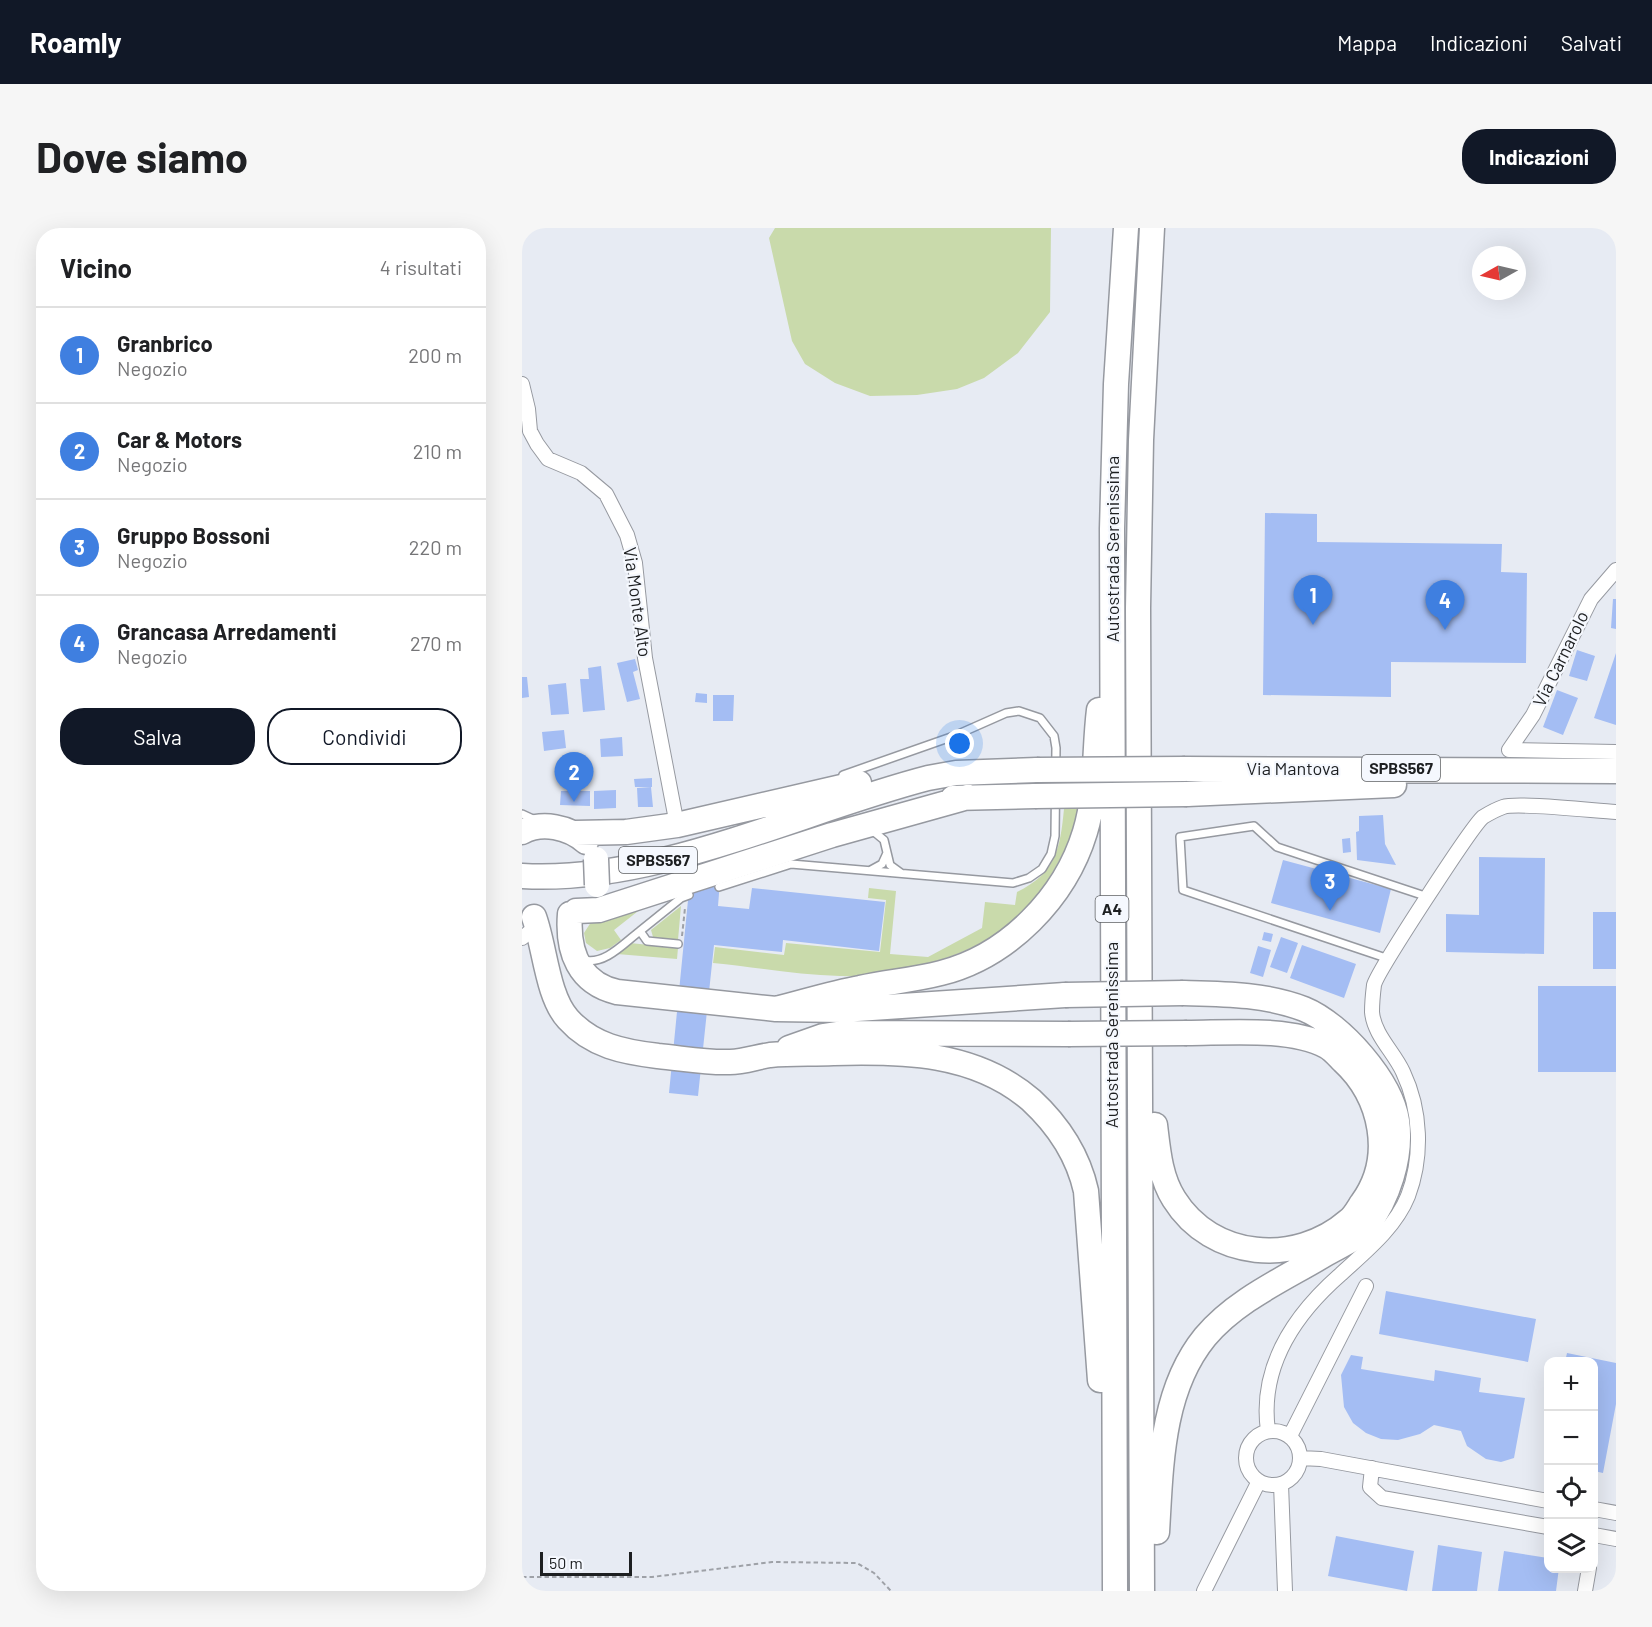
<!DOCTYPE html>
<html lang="it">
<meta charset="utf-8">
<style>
body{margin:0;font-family:Barlow,sans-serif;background:#f6f6f6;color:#202124}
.controls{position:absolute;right:18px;bottom:18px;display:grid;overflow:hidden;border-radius:12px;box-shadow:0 6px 24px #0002}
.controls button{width:54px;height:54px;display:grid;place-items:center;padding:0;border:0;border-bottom:2px solid #e0e0e0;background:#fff;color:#202124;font:30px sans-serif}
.compass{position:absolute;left:950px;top:18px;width:54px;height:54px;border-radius:50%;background:#fff;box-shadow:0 6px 24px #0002;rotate:262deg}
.scale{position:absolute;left:18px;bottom:15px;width:92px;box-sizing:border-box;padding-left:6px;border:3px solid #1d1f21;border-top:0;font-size:16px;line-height:21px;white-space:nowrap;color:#1d1f21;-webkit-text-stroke:4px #f5f8fe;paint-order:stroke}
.you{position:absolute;left:438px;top:516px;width:21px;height:21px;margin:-15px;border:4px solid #fff;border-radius:50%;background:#1a73e8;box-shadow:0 0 0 9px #1a73e833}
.badge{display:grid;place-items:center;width:39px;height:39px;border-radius:50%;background:#111827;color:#fff;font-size:20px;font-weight:700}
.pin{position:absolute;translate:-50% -50px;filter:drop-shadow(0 2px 3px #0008)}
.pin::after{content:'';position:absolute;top:32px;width:21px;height:18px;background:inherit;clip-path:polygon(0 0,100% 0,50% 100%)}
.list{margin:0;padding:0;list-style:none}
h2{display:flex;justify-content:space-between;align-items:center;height:78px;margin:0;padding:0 24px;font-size:26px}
h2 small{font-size:20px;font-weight:400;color:#757577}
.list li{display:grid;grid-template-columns:39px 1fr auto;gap:18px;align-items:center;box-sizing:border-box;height:96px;padding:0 24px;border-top:2px solid #e0e0e0}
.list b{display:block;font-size:22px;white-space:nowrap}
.list p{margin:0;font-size:20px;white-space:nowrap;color:#757577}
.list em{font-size:20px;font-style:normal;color:#757577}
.actions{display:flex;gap:12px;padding:18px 24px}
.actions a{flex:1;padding:14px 0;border:2px solid #111827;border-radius:24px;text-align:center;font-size:21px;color:#111827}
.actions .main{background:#111827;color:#fff}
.icon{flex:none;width:33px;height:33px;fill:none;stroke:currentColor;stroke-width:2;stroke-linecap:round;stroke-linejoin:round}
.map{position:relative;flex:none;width:1094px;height:1363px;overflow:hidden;border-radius:24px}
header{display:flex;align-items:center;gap:36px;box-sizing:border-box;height:84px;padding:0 30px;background:#111827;color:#fff}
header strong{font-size:28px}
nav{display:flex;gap:33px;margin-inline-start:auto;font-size:21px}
.intro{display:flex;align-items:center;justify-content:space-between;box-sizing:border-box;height:144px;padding:0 36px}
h1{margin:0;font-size:42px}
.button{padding:15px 27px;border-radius:24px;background:#111827;color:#fff;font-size:21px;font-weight:700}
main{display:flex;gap:36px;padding:0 36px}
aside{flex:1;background:#fff;border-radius:24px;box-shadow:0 6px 24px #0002}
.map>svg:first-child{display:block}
.green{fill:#c9daab}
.building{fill:#a4bdf3}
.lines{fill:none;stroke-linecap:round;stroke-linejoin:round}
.lane-casing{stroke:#9699a0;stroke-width:10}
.street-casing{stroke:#9699a0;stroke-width:16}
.highway-casing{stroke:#9699a0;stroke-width:27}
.path{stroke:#9ea1a7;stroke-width:2;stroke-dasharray:4.5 3;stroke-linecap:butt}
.lane{stroke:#fff;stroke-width:7}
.street{stroke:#fff;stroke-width:14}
.highway{stroke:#fff;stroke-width:24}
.highway-bridge-casing{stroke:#9699a0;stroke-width:27;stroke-linecap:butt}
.highway-bridge{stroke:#fff;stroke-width:24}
.labels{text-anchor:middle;stroke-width:4.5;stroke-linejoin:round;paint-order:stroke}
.shield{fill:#f5f8fe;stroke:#5e6063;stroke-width:1.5}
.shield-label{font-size:16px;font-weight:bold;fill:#1d1f21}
.street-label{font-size:18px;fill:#1d1f21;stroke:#f5f8fe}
</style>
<header>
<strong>Roamly</strong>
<nav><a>Mappa</a><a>Indicazioni</a><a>Salvati</a></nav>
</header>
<div class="intro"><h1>Dove siamo</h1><a class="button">Indicazioni</a></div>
<main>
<aside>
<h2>Vicino<small>4 risultati</small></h2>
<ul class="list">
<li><span class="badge" style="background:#3f7fe0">1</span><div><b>Granbrico</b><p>Negozio</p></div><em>200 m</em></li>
<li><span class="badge" style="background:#3f7fe0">2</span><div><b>Car &amp; Motors</b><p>Negozio</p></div><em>210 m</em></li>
<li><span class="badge" style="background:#3f7fe0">3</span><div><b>Gruppo Bossoni</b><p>Negozio</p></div><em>220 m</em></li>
<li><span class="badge" style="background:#3f7fe0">4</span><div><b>Grancasa Arredamenti</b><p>Negozio</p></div><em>270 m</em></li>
</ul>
<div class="actions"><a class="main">Salva</a><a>Condividi</a></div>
</aside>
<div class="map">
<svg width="1094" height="1363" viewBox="0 0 1094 1363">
<rect width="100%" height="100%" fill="#e7ebf3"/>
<path class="green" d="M253,0H529L528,84L496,125L462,150L435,161L395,167L348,168L313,155L283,136L270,113L247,10Z
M542,581H559C527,675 477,725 377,741C357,745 338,749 318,748C276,747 233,739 191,735L193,719L262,727L264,715L358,724L364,672L346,670L347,660L374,663L368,726L406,729L460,700L463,674L493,677L495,664C534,645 538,621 542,581Z
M134,669L92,702L99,712L88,720L75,723L64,715L62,705L71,691Z
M159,678L156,712L131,709L129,702Z
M108,715L156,720L155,731L95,726Z"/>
<path class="building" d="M743,285L795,286V314L980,316L979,344L1005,345L1004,435L869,434V469L741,467Z
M1091,371H1094V401L1089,400Z
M1055,422L1073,428L1065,453L1047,448Z
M1094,425V497L1072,490Z
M113,431L116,442L111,444L118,471L105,474L95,435Z
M79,438L83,482L61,484L58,451H67L66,440Z
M0,449H5L7,469L0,470Z
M44,455L47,486L29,487L26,457Z
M1035,462L1056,470L1041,507L1021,499Z
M174,465L185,466V475L173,474Z
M191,467H212L211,493H191Z
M42,502L44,520L22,523L20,504Z
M100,509L101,528L79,529L78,511Z
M130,550V559H113L112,551Z
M129,559L131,579H116L115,560Z
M94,562V580L72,581V563Z
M39,563H68V578L38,577Z
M861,587L863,616L874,637L835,632L834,604L837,603V588Z
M828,610L829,624L821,625L820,611Z
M957,629L1023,630L1022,726L924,724V686L957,687Z
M761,632L869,661L858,705L749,675Z
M198,653L196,678L227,681L230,660L363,674L357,723L261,712L260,724L192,717L176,868L147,865L167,662Z
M1071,684H1094V741H1071Z
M742,704L751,706L749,714L740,712Z
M759,709L776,715L765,745L748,739Z
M780,717L834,736L822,770L768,750Z
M736,718L749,722L741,749L728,745Z
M1016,758H1094V844H1016Z
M864,1063L1014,1091L1006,1134L857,1106Z
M1045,1125L1094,1135V1176L1081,1245L1072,1243V1134H1043Z
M829,1127L841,1129L839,1141L912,1153L913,1142L959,1150L957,1164L1003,1170L992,1230L979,1234L964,1231L945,1218L939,1203L912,1197L898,1206L876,1212L859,1211L844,1205L831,1195L822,1179L819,1147Z
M814,1308L892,1323L885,1363L806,1348Z
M916,1317L960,1324L955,1363H910Z
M982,1323L1026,1330V1340H1037L1034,1363H976Z"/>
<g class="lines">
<g class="lane-casing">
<path id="lane" d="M0,586L13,592
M351,603L362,612L368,637L379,645
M349,642L360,636L365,625
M197,659L269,636L491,655L507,650L520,641L529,626L533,608L534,520L532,508L518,490L497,483L484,485L432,508L321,547
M156,716L125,713L118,703L159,670L167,667
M867,731L661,662L658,609L732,598L755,619L906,669
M62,732C83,737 102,715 118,703"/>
</g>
<g class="street-casing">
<path id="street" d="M0,156L6,181L8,203L15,216L26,231L59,245L84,266L105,307L113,335L123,430L155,597
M987,522L1011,487L1069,371L1094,342
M987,522L1094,524
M0,710L15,698
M724 1230a27 27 0 1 1 54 0a27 27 0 1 1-54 0Z
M746,1203C737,1139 772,1087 819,1046C844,1023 873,1000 886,968C901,928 899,882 881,844C872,824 852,807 850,784C850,776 851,765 852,757C855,744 950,598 961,589C966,586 975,581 981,579C995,574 1074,583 1094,584
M768,1208L844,1058
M778,1230L799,1231L1026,1273
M850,1240L848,1259L860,1270L1026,1299
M759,1256L763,1363
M1072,1281L1094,1285
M1072,1307L1094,1311
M682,1363L737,1253
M1063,1363L1067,1340"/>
</g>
<g class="highway-casing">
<path id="highway" d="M663,541L1094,543
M665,566L872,557
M431,570L513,568
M0,604C20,593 47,599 64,614
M53,605L104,604L155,597L337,555
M0,648C133,656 278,583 406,550L434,545L515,542
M54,683L77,682L310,607L446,569
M48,686C45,724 57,755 95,764L254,781L320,782L543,767
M12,689C23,719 25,768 46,791C70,818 102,824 136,828C159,830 184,835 208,834C221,834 235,829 248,827C269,825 290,826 311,825C381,823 453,824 509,872C536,897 556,927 564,963L578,1152
M254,781C282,774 310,765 338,760C365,754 392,752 419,745C486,728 543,670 563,604C575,565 572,522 577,482
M267,820L301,808L321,805L546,806
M633,897C636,922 638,949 652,971C690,1032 774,1038 826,993C832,989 836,981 840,975C873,930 860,869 821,833C816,828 810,821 804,818C768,799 705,805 665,805
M635,1304C639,1238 639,1163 683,1109C714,1072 762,1051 802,1027C815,1019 835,1011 844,1000C866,971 880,929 875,893C869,853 819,796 782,781C743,766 702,766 661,765
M593,1363L590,301L594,156L604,0
M620,1363L616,380L619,212L630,0"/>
</g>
<path class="path" d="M160,708L163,680
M0,1349H130L250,1334L335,1335L352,1345L369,1363"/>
<use href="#lane" class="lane"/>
<use href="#street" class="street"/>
<use href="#highway" class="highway"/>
<g class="highway-bridge-casing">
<path id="highway-bridge" d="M515,542L663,541
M513,568L665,566
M74,631L75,657
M543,767L661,765
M546,806L665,805"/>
</g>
<use href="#highway-bridge" class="highway-bridge"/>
</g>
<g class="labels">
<g class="shield">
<rect x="840" y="527" width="78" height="26" rx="4.5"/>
<rect x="97" y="619" width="78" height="26" rx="4.5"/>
<rect x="573.5" y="668" width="33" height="26" rx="4.5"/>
</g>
<g class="shield-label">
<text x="879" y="546">SPBS567</text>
<text x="136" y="638">SPBS567</text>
<text x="590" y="687">A4</text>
</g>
<g class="street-label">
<text transform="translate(591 321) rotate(-90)" y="6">Autostrada Serenissima</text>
<text transform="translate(115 374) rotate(82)" y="6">Via Monte Alto</text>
<text transform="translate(1039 431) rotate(-64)" y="6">Via Carnarolo</text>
<text x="771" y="547">Via Mantova</text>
<text transform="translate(590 807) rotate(-90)" y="6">Autostrada Serenissima</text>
</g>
</g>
</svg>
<div class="controls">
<button>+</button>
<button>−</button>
<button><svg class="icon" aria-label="locate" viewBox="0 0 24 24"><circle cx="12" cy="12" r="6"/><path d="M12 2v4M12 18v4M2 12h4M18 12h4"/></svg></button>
<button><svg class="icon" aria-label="layers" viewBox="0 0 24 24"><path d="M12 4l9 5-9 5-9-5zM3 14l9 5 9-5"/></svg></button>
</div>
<svg class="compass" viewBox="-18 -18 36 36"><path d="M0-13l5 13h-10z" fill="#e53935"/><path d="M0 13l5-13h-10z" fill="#757577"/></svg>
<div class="scale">50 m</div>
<div class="you"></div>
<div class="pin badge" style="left:791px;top:397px;background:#3f7fe0">1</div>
<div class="pin badge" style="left:52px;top:574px;background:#3f7fe0">2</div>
<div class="pin badge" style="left:808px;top:683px;background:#3f7fe0">3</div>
<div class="pin badge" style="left:923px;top:402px;background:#3f7fe0">4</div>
</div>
</main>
